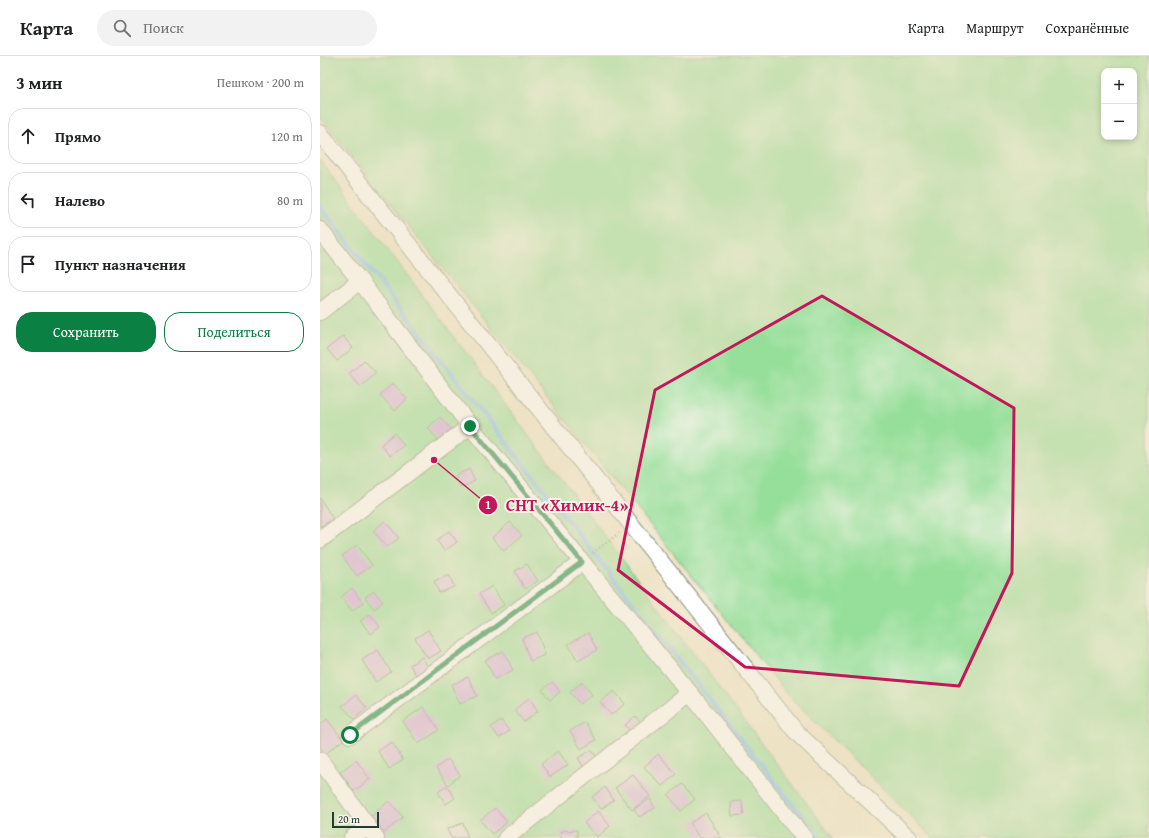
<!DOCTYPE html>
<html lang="ru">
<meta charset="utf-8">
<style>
body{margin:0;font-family:"Gentium Book Plus",serif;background:#f2f2f2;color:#202124}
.controls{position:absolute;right:12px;top:12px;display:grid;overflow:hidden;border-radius:8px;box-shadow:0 2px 6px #0003}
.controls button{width:36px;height:36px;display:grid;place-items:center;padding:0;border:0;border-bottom:1px solid #e0e0e0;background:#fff;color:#202124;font:20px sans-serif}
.scale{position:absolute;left:12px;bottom:10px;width:47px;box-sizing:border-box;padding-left:4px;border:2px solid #1f3d34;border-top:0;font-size:11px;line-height:14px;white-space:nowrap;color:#1f3d34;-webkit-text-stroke:3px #f7f3e8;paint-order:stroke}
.stop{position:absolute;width:12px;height:12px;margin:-9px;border:3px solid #0b8043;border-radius:50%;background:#fff}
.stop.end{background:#0b8043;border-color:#fff;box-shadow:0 1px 4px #0008}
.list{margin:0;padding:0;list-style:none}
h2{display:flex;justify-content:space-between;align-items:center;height:52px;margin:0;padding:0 16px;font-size:17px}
h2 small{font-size:13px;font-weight:400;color:#757577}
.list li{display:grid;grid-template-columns:26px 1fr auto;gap:12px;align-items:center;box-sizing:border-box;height:56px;margin:0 8px 8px;padding:0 8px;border:1px solid #e0e0e0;border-radius:16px}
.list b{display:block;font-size:15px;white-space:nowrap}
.list em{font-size:13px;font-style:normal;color:#757577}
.actions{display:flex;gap:8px;padding:12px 16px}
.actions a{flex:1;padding:9px 0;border:1px solid #0b8043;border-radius:16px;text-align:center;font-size:14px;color:#0b8043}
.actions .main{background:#0b8043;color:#fff}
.icon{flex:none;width:22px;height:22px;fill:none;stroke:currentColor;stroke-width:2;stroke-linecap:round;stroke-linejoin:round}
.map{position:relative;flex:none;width:829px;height:782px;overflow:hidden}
header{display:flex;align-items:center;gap:24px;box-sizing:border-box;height:56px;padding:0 20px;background:#fff;border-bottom:1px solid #e0e0e0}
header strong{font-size:19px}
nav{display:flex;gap:22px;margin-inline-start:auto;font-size:14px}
.search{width:280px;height:36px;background:#f2f2f2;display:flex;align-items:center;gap:10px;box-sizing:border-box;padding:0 14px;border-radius:22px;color:#757577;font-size:15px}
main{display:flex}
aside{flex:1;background:#fff}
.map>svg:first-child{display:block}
.green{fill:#96df9a;stroke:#5a8e67;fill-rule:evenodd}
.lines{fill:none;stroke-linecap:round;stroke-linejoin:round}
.stream{stroke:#7db9ef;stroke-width:4.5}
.building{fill:#d0a5e0}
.minor-casing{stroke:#86907c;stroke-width:18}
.path{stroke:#86907c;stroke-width:2.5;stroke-dasharray:1 3;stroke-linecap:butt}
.minor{stroke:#fff;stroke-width:16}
.route{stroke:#0b8043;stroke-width:5}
.marked{fill:none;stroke:#c2185b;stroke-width:3;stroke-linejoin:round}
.leader{fill:none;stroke:#c2185b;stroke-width:1.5}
.callout-dot{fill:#c2185b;stroke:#f7f3e8;stroke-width:1.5}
.mark-label{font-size:12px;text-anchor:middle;font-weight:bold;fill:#fff}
.callout-label{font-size:17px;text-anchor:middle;font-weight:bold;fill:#c2185b;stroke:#f7f3e8;stroke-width:4;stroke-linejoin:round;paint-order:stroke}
</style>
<header>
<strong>Карта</strong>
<div class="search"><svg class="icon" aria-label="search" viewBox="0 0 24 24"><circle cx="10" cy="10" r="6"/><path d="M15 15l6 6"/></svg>Поиск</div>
<nav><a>Карта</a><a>Маршрут</a><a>Сохранённые</a></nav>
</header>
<main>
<aside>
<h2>3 мин<small>Пешком · 200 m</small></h2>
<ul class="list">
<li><svg class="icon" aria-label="ahead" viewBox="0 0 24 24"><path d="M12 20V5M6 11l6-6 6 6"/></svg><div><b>Прямо</b></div><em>120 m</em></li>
<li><svg class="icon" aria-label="left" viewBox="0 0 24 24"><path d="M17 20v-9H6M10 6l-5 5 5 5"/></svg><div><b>Налево</b></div><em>80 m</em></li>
<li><svg class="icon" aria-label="arrive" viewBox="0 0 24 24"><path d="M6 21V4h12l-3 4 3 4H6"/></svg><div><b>Пункт назначения</b></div></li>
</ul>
<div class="actions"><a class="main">Сохранить</a><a>Поделиться</a></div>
</aside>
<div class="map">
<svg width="829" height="782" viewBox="0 0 829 782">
<rect width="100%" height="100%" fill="#f7f3e8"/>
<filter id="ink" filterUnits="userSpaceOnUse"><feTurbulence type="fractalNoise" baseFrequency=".025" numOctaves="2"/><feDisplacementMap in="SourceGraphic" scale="8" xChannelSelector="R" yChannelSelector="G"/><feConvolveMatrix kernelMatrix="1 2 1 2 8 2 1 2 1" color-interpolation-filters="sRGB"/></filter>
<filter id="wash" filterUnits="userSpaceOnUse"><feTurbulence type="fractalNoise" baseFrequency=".012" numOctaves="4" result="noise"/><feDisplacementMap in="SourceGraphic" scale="16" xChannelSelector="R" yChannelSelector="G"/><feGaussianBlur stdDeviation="0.9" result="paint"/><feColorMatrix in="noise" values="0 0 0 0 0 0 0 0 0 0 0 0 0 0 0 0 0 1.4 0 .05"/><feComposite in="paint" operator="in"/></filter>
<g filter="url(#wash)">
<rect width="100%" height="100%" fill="#eee2c4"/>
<path class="green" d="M0,0H829V782H613L468,639L0,61ZM784,15H814V81H784Z
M0,104L513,782H0Z"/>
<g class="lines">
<path class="stream" d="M0,151L499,782"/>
</g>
<g id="blocks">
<path class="building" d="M23,280L33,292L17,305L7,293Z
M44,304L56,317L41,331L29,318Z
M73,327L87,343L75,355L60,339Z
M120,361L132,374L119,385L108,372Z
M74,377L84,389L70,400L61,389Z
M149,413L155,425L141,432L135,420Z
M0,442L13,463L0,471Z
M65,465L79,482L67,491L53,475Z
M190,466L202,479L184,495L172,482Z
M129,475L137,486L124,495L117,484Z
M37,489L52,509L37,520L22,500Z
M207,508L218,525L205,533L195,515Z
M129,519L134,531L119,537L114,525Z
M172,530L184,549L171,557L159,538Z
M32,532L43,547L32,555L21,541Z
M54,535L63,546L54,553L45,541Z
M50,558L60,571L51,578L40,565Z
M108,574L121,595L108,603L95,582Z
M217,576L225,599L210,605L202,582Z
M268,577L277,594L258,605L248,588Z
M58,594L71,616L56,626L42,604Z
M183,595L193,614L175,623L165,604Z
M102,601L111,616L99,624L90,609Z
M148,621L157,640L140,648L131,629Z
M232,626L240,636L230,644L222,634Z
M262,626L272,639L260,648L250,636Z
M294,635L305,648L291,659L280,646Z
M36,639L47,652L34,663L22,650Z
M209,642L218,655L204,666L194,654Z
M103,651L119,674L98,688L83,665Z
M315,660L323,669L313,678L305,669Z
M7,663L23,684L5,698L0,691V669Z
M181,664L189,675L179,682L171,671Z
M265,666L276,684L261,693L250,675Z
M72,686L83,704L69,713L58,695Z
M272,694L281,709L268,718L258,702Z
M238,695L248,709L230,721L221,708Z
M338,698L356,718L342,730L324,711Z
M128,703L140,719L128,729L116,712Z
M36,704L50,723L34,735L20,716Z
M313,719L330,740L312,754L295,732Z
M362,728L375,743L361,755L348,739Z
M127,730L135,742L126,748L118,736Z
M285,731L294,744L281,753L272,741Z
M330,743L335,752L319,761L314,753Z
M69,745L83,761L64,777L51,760Z
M422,745L424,759L412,760L411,746Z
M175,752L187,766L172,778L160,764Z
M278,755L290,770L277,781L264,767Z
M386,757L401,782H379L370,767Z
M143,767L148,782H131L127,773Z
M257,774V782H241L240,775Z"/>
</g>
</g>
<g filter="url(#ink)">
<use href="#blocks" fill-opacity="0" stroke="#86907c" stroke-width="1"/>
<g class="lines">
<g class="minor-casing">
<path id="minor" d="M0,77L477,677L589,782
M0,174L40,225L150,370L370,637L484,782
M0,256L40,225
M0,484L150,370
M30,679L262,506
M0,704L56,782
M32,782L48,771
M186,782L370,637"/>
</g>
<path class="path" d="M273,497L299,477"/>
<use href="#minor" class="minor"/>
</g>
</g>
<g class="lines" filter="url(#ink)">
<path class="route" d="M30,679L262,506L150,370"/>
</g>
<path d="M0 0H829V782H0ZM502,240L694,352L692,517L639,630L425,611L298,514L335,334Z" fill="#eee2c4" fill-opacity=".55" fill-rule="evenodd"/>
<path class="marked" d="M502,240L694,352L692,517L639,630L425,611L298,514L335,334Z"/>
<path class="leader" d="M114 404L168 449"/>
<g class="callout-dot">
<circle cx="114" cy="404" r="4"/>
<circle cx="168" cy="449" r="10"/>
</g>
<g class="mark-label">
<text x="168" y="453">1</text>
</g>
<g class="callout-label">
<text x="247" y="455">СНТ «Химик-4»</text>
</g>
</svg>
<div class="controls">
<button>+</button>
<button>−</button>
</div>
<div class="scale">20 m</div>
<div class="stop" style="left:30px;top:679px"></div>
<div class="stop end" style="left:150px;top:370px"></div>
</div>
</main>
